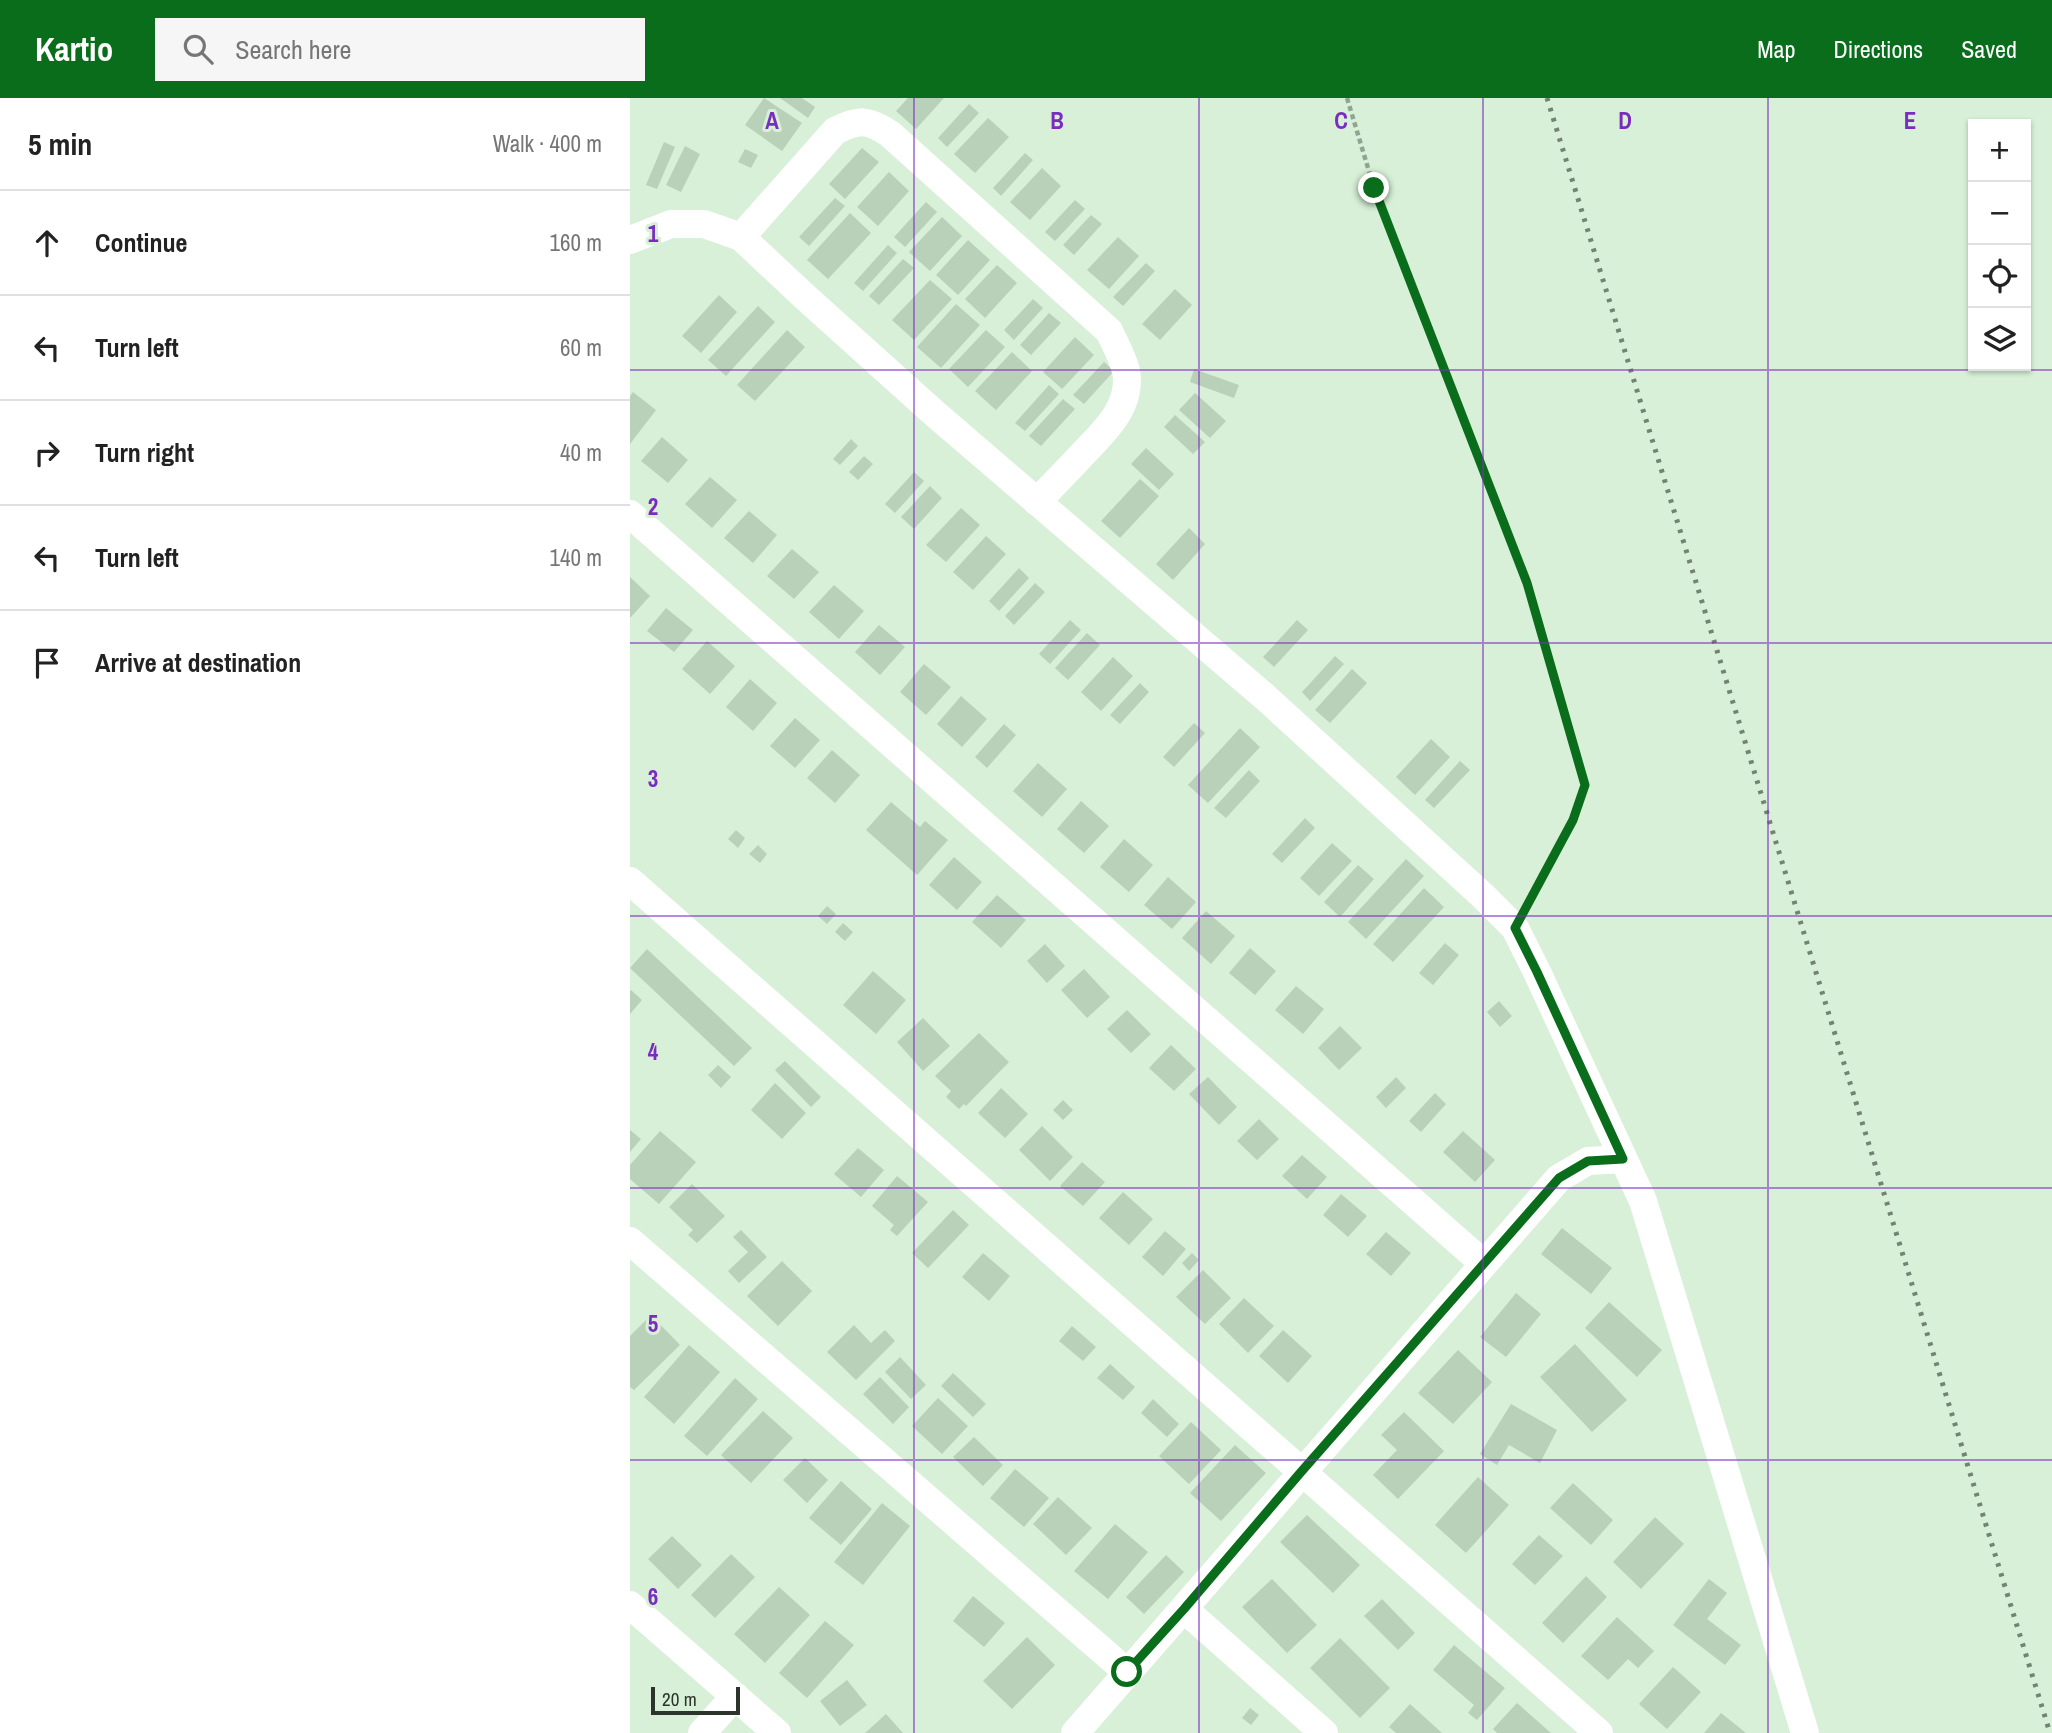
<!DOCTYPE html>
<meta charset="utf-8">
<style>
body{margin:0;font-family:"Archivo Narrow",sans-serif;background:#f6f6f6;color:#222}
.controls{position:absolute;right:21px;top:21px;display:grid;overflow:hidden;border-radius:0px;box-shadow:0 2px 5px #0004}
.controls button{width:63px;height:63px;display:grid;place-items:center;padding:0;border:0;border-bottom:2px solid #e0e0e0;background:#fff;color:#222;font:35px sans-serif}
.scale{position:absolute;left:21px;bottom:18px;width:89px;box-sizing:border-box;padding-left:7px;border:4px solid #2c352b;border-top:0;font-size:19px;line-height:24px;white-space:nowrap;color:#2c352b;-webkit-text-stroke:5px #d7f0d7;paint-order:stroke}
.stop{position:absolute;width:21px;height:21px;margin:-16px;border:5px solid #0a6d1b;border-radius:50%;background:#fff}
.stop.end{background:#0a6d1b;border-color:#fff;box-shadow:0 2px 7px #0008}
.list{margin:0;padding:0;list-style:none}
h2{display:flex;justify-content:space-between;align-items:center;height:91px;margin:0;padding:0 28px;font-size:30px}
h2 small{font-size:23px;font-weight:400;color:#767676}
.list li{display:grid;grid-template-columns:46px 1fr auto;gap:21px;align-items:center;box-sizing:border-box;height:105px;padding:0 28px;border-top:2px solid #e0e0e0}
.list b{display:block;font-size:26px;white-space:nowrap}
.list em{font-size:23px;font-style:normal;color:#767676}
.icon{flex:none;width:38px;height:38px;fill:none;stroke:currentColor;stroke-width:2;stroke-linecap:round;stroke-linejoin:round}
.map{position:relative;flex:none;width:1422px;height:1635px;overflow:hidden}
header{display:flex;align-items:center;gap:42px;box-sizing:border-box;height:98px;padding:0 35px;background:#0a6d1b;color:#fff}
header strong{font-size:33px}
nav{display:flex;gap:38px;margin-inline-start:auto;font-size:24px}
.search{width:490px;height:63px;background:#f6f6f6;display:flex;align-items:center;gap:18px;box-sizing:border-box;padding:0 24px;border-radius:0px;color:#767676;font-size:26px}
main{display:flex}
aside{flex:1;background:#fff}
.map>svg:first-child{display:block}
.building{fill:#b9d1b8}
.lines{fill:none;stroke-linecap:round;stroke-linejoin:round}
.path{stroke:#92a491;stroke-width:4.5;stroke-dasharray:5 3.5;stroke-linecap:butt}
.minor{stroke:#fff;stroke-width:28}
.rail{stroke:#738272;stroke-width:5;stroke-dasharray:3.5 7;stroke-linecap:butt}
.route{stroke:#0a6d1b;stroke-width:9}
.grid{fill:none;stroke:#7b2cbf;stroke-width:2;stroke-opacity:0.55}
.grid-label{font-size:23px;text-anchor:middle;font-weight:bold;fill:#7b2cbf;stroke:#d7f0d7;stroke-width:6;stroke-linejoin:round;paint-order:stroke}
</style>
<header>
<strong>Kartio</strong>
<div class="search"><svg class="icon" aria-label="search" viewBox="0 0 24 24"><circle cx="10" cy="10" r="6"/><path d="M15 15l6 6"/></svg>Search here</div>
<nav><a>Map</a><a>Directions</a><a>Saved</a></nav>
</header>
<main>
<aside>
<h2>5 min<small>Walk · 400 m</small></h2>
<ul class="list">
<li><svg class="icon" aria-label="ahead" viewBox="0 0 24 24"><path d="M12 20V5M6 11l6-6 6 6"/></svg><div><b>Continue</b></div><em>160 m</em></li>
<li><svg class="icon" aria-label="left" viewBox="0 0 24 24"><path d="M17 20v-9H6M10 6l-5 5 5 5"/></svg><div><b>Turn left</b></div><em>60 m</em></li>
<li><svg class="icon" aria-label="right" viewBox="0 0 24 24"><path d="M7 20v-9h11M14 6l5 5-5 5"/></svg><div><b>Turn right</b></div><em>40 m</em></li>
<li><svg class="icon" aria-label="left" viewBox="0 0 24 24"><path d="M17 20v-9H6M10 6l-5 5 5 5"/></svg><div><b>Turn left</b></div><em>140 m</em></li>
<li><svg class="icon" aria-label="arrive" viewBox="0 0 24 24"><path d="M6 21V4h12l-3 4 3 4H6"/></svg><div><b>Arrive at destination</b></div></li>
</ul>
</aside>
<div class="map">
<svg width="1422" height="1635" viewBox="0 0 1422 1635">
<rect width="100%" height="100%" fill="#d7f0d7"/>
<path class="building" d="M134,0L172,25L152,53L115,27Z
M150,0H172L185,9L178,20Z
M278,0H314L286,31L266,13Z
M339,6L349,15L317,49L308,40Z
M358,20L379,39L345,75L324,56Z
M34,44L45,49L27,91L16,87Z
M55,48L70,56L51,94L36,87Z
M232,50L249,64L215,101L199,86Z
M115,51L128,57L121,70L108,64Z
M395,55L403,62L371,98L363,90Z
M412,70L431,88L400,122L380,104Z
M259,74L279,93L248,128L227,109Z
M205,100L215,108L179,148L169,139Z
M445,102L455,111L425,143L415,134Z
M296,104L307,114L275,149L264,139Z
M220,115L241,135L198,181L177,162Z
M461,117L472,126L444,157L433,147Z
M312,119L332,138L300,173L279,154Z
M488,139L509,158L479,191L457,172Z
M338,142L360,162L328,197L306,177Z
M258,147L267,155L233,193L224,185Z
M273,161L284,170L249,207L239,198Z
M516,165L525,173L493,208L483,199Z
M367,167L387,185L355,220L335,201Z
M300,182L322,201L284,242L262,222Z
M545,191L562,207L530,242L512,226Z
M89,197L107,214L71,255L52,238Z
M403,201L413,210L384,242L374,232Z
M326,206L350,227L311,270L287,249Z
M128,208L145,224L96,278L78,262Z
M419,215L431,225L401,257L390,247Z
M157,232L175,249L125,303L107,287Z
M356,232L375,249L338,289L319,271Z
M445,239L464,257L432,291L413,274Z
M382,254L402,273L366,312L345,293Z
M474,264L484,273L454,306L443,297Z
M564,271L609,287L604,300L560,284Z
M419,287L429,296L395,333L385,325Z
M3,294L26,312L0,346V298Z
M565,295L596,323L580,340L549,312Z
M433,301L445,311L411,348L399,338Z
M545,317L575,344L563,356L534,329Z
M32,339L58,362L38,385L11,363Z
M221,341L228,348L210,367L203,361Z
M516,350L544,376L529,392L501,366Z
M234,358L243,366L228,382L219,374Z
M284,374L294,383L265,415L255,406Z
M80,379L107,402L82,430L55,406Z
M510,381L529,398L490,440L471,423Z
M300,388L312,400L284,431L271,419Z
M331,410L350,427L316,464L296,447Z
M119,413L147,437L123,465L94,440Z
M559,430L575,446L543,482L526,466Z
M356,438L376,456L343,492L323,474Z
M162,451L189,474L164,501L137,478Z
M389,470L399,480L369,513L359,503Z
M0,479L20,498L0,520Z
M405,485L415,494L384,527L375,518Z
M204,487L234,513L209,541L179,514Z
M36,510L63,532L44,554L17,533Z
M440,522L451,532L420,566L409,556Z
M667,522L678,532L644,569L633,559Z
M249,527L275,549L250,577L225,554Z
M457,535L470,547L438,582L425,570Z
M77,543L105,568L80,596L52,571Z
M705,558L714,566L680,603L672,594Z
M483,559L503,578L471,613L451,594Z
M294,566L321,589L296,617L270,594Z
M722,571L737,585L700,625L685,612Z
M120,581L147,605L123,633L96,609Z
M510,585L519,594L490,626L480,617Z
M331,598L357,621L332,649L307,626Z
M165,620L190,642L165,670L140,648Z
M564,625L575,635L544,669L533,659Z
M374,626L386,637L357,670L345,659Z
M610,630L630,649L578,705L558,687Z
M801,641L820,659L785,697L766,679Z
M202,652L230,677L205,705L177,680Z
M830,663L840,672L804,710L795,702Z
M408,665L437,691L412,719L383,693Z
M619,672L630,683L596,720L584,710Z
M451,703L479,728L454,755L427,731Z
M261,704L290,729L295,723L318,742L287,777L236,732Z
M675,720L685,730L652,765L642,756Z
M106,732L115,740L108,750L98,741Z
M494,741L523,767L499,794L470,769Z
M702,745L722,763L689,798L670,780Z
M128,747L137,756L130,765L119,756Z
M324,759L352,784L327,812L299,787Z
M776,761L794,778L736,841L718,824Z
M728,767L744,781L710,819L694,804Z
M538,779L566,804L542,831L514,807Z
M794,790L814,809L763,864L743,846Z
M367,797L396,822L371,850L342,824Z
M197,808L206,816L197,826L188,818Z
M576,813L605,838L581,866L552,840Z
M213,825L223,834L215,843L205,834Z
M815,845L829,857L803,887L789,875Z
M415,846L435,868L417,885L397,863Z
M620,850L646,873L625,897L599,875Z
M17,851L122,950L104,968L0,870Z
M454,871L480,899L457,920L431,892Z
M243,873L276,902L246,936L213,907Z
M666,888L694,911L673,936L645,912Z
M1,892L12,902L0,916V893Z
M869,903L882,918L870,929L857,914Z
M497,912L521,936L501,955L477,931Z
M293,920L320,948L293,973L267,944Z
M710,928L732,950L709,972L688,950Z
M349,935L379,964L336,1008L334,1006L329,1011L316,999L321,993L305,978Z
M541,947L566,971L544,993L519,970Z
M155,963L191,999L181,1009L145,972Z
M88,967L101,979L91,990L78,977Z
M578,979L607,1009L589,1027L559,996Z
M766,979L776,990L756,1010L746,999Z
M145,985L176,1015L152,1041L121,1012Z
M371,990L398,1016L375,1040L348,1015Z
M805,995L816,1006L791,1034L779,1023Z
M433,1002L443,1012L433,1022L423,1012Z
M629,1021L649,1041L627,1062L607,1043Z
M412,1028L443,1059L420,1083L389,1052Z
M0,1032L11,1041L0,1054Z
M30,1033L66,1064L29,1106L0,1081V1067Z
M833,1033L865,1062L845,1084L813,1054Z
M228,1050L254,1072L231,1099L204,1076Z
M672,1057L697,1079L677,1101L652,1078Z
M452,1064L475,1084L453,1108L430,1088Z
M267,1078L298,1104L267,1138L260,1132L264,1127L242,1108Z
M62,1086L95,1118L67,1145L58,1137L63,1132L39,1109Z
M493,1094L523,1121L499,1147L469,1120Z
M711,1096L737,1118L718,1139L693,1117Z
M323,1112L339,1127L298,1170L282,1155Z
M932,1130L982,1170L961,1196L911,1156Z
M111,1132L137,1159L109,1185L98,1173L118,1154L103,1139Z
M535,1133L556,1151L533,1178L512,1159Z
M756,1134L781,1155L761,1178L736,1156Z
M353,1155L380,1178L359,1203L332,1179Z
M562,1155L569,1162L559,1173L552,1165Z
M152,1163L182,1193L148,1228L117,1198Z
M573,1172L601,1200L575,1226L546,1199Z
M886,1195L911,1216L876,1259L850,1239Z
M614,1200L644,1228L618,1255L589,1226Z
M979,1204L1032,1252L1007,1279L955,1230Z
M21,1217L50,1247L4,1292L0,1289V1238Z
M224,1227L241,1245L255,1232L265,1243L226,1282L197,1254Z
M442,1228L466,1249L453,1263L429,1243Z
M653,1232L682,1258L658,1285L629,1258Z
M945,1246L997,1302L962,1334L910,1279Z
M59,1247L90,1274L44,1326L14,1299Z
M828,1252L862,1284L823,1326L788,1295Z
M270,1259L296,1287L281,1301L255,1274Z
M480,1266L505,1289L493,1302L467,1280Z
M323,1275L356,1306L343,1319L311,1288Z
M250,1279L279,1309L263,1326L233,1296Z
M105,1280L128,1301L77,1358L54,1338Z
M308,1300L338,1328L312,1356L282,1328Z
M523,1301L549,1326L537,1339L511,1315Z
M881,1306L927,1332L910,1365L879,1347L867,1367L850,1356Z
M133,1313L163,1340L121,1385L91,1357Z
M774,1314L814,1353L768,1401L743,1377L767,1352L751,1337Z
M561,1324L591,1352L559,1386L529,1358Z
M344,1339L373,1367L353,1388L323,1359Z
M605,1347L636,1375L591,1423L560,1395Z
M175,1360L198,1382L177,1405L153,1382Z
M385,1371L419,1400L394,1429L360,1400Z
M848,1379L879,1407L836,1455L805,1427Z
M211,1383L242,1411L211,1447L179,1420Z
M943,1385L983,1422L961,1447L920,1410Z
M428,1399L462,1430L436,1457L403,1426Z
M252,1405L280,1428L233,1487L204,1464Z
M677,1417L730,1467L703,1495L650,1444Z
M1025,1419L1054,1446L1011,1491L983,1464Z
M485,1426L518,1454L478,1501L444,1473Z
M909,1437L933,1458L905,1487L882,1466Z
M42,1438L72,1467L48,1491L18,1461Z
M101,1456L125,1479L85,1520L61,1497Z
M536,1457L554,1474L514,1516L496,1499Z
M956,1478L977,1499L933,1545L912,1525Z
M642,1481L687,1527L657,1555L612,1509Z
M1079,1481L1097,1495L1077,1521L1111,1547L1095,1567L1043,1527Z
M149,1489L180,1517L135,1565L104,1536Z
M343,1498L375,1525L354,1549L323,1523Z
M752,1501L785,1535L768,1552L734,1518Z
M987,1519L1024,1553L1008,1570L998,1561L978,1582L951,1558Z
M195,1523L224,1547L177,1600L149,1575Z
M397,1539L425,1567L382,1611L353,1583Z
M710,1540L760,1590L730,1620L680,1570Z
M824,1547L875,1590L847,1622L838,1615L844,1607L803,1572Z
M1043,1569L1071,1594L1037,1631L1009,1606Z
M217,1582L237,1607L210,1628L190,1603Z
M887,1605L921,1635H867L863,1631Z
M780,1606L812,1635H766L759,1629Z
M620,1610L629,1617L621,1627L612,1620Z
M1091,1615L1116,1635H1074Z
M256,1616L273,1635H235Z"/>
<g class="lines">
<path class="path" d="M717,0L744,90L897,485L955,687L943,722L898,806"/>
<path class="minor" d="M111,139L205,33C229,21 238,21 260,36L479,233C485,246 493,260 496,273C503,310 471,336 449,360C435,375 421,389 407,404
M0,142L41,126H74L111,139L174,198L304,315L635,599L853,798L885,830L907,874L1013,1103L1175,1635
M0,416L853,1165
M0,783L969,1635
M0,1143L497,1574
M0,1507L147,1635
M554,1511L694,1635
M72,1635L105,1598
M445,1635L929,1080L958,1063L993,1061"/>
<path class="rail" d="M917,0L1420,1635"/>
</g>
<g class="lines">
<path class="route" d="M497,1574L554,1511L671,1374L929,1080L958,1063L993,1061L907,874L885,830L943,722L955,687L897,485L744,90"/>
</g>
<path class="grid" d="M284,0V1635M569,0V1635M853,0V1635M1138,0V1635M0,272H1422M0,545H1422M0,818H1422M0,1090H1422M0,1362H1422"/>
<g class="grid-label">
<text x="142" y="31">A</text>
<text x="427" y="31">B</text>
<text x="711" y="31">C</text>
<text x="995" y="31">D</text>
<text x="1280" y="31">E</text>
<text x="23" y="144">1</text>
<text x="23" y="417">2</text>
<text x="23" y="689">3</text>
<text x="23" y="962">4</text>
<text x="23" y="1234">5</text>
<text x="23" y="1507">6</text>
</g>
</svg>
<div class="controls">
<button>+</button>
<button>−</button>
<button><svg class="icon" aria-label="locate" viewBox="0 0 24 24"><circle cx="12" cy="12" r="6"/><path d="M12 2v4M12 18v4M2 12h4M18 12h4"/></svg></button>
<button><svg class="icon" aria-label="layers" viewBox="0 0 24 24"><path d="M12 4l9 5-9 5-9-5zM3 14l9 5 9-5"/></svg></button>
</div>
<div class="scale">20 m</div>
<div class="stop" style="left:497px;top:1574px"></div>
<div class="stop end" style="left:744px;top:90px"></div>
</div>
</main>
